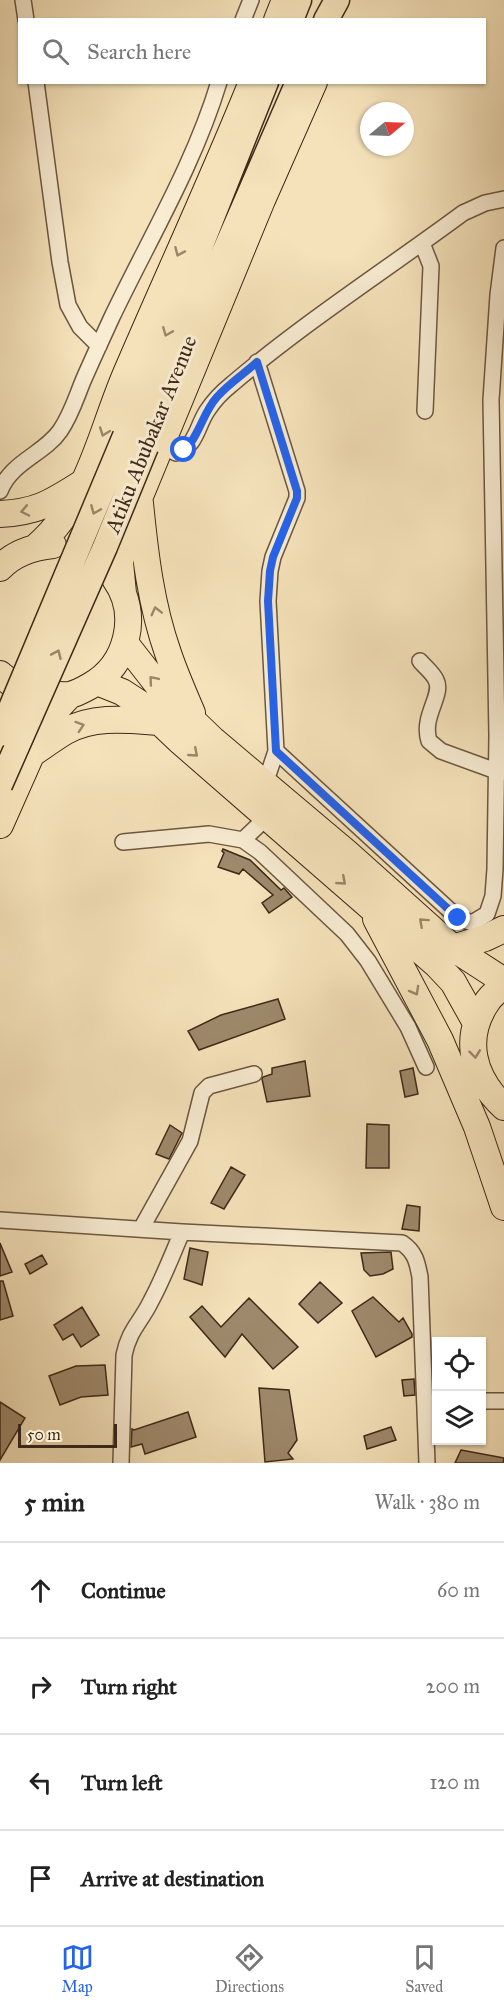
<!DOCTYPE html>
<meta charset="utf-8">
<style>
body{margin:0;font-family:"IM FELL Great Primer",serif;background:#f2f2f2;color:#222}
.controls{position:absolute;right:18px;bottom:18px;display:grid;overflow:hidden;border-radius:0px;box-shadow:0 2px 4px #0004}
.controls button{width:54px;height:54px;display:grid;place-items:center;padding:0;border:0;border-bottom:2px solid #e0e0e0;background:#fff;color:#222;font:30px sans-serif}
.compass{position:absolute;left:360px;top:102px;width:54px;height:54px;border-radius:50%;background:#fff;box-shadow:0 2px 4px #0004;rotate:71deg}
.scale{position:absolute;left:18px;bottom:15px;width:99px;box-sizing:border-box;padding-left:6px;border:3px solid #3f2918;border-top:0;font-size:16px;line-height:21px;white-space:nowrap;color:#3f2918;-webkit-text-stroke:4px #f8ecd2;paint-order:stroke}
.stop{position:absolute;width:18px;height:18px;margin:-14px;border:4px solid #2563eb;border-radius:50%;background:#fff}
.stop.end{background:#2563eb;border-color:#fff;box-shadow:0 2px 6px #0008}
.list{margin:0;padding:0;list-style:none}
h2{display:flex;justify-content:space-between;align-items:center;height:78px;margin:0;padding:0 24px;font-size:26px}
h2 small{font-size:20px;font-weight:400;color:#767676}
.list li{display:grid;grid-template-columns:39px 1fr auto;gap:18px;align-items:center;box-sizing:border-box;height:96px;padding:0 24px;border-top:2px solid #e0e0e0}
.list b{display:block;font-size:22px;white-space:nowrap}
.list em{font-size:20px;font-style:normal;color:#767676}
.icon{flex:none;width:33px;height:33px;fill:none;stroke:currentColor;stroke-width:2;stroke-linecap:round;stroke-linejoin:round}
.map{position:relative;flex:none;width:504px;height:1463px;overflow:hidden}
.search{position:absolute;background:#fff;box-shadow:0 2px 4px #0004;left:18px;right:18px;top:18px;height:66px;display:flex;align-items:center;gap:15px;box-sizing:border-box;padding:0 21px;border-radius:0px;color:#767676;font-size:22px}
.sheet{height:462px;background:#fff}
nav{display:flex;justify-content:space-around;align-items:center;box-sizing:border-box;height:84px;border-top:2px solid #e0e0e0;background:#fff;font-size:16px;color:#767676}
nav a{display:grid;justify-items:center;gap:3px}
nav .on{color:#2563eb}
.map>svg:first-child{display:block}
.building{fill:#9e896c;stroke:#3f2918;stroke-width:1.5}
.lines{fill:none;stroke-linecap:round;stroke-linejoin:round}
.minor-casing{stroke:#6c5740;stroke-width:18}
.primary-casing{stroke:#3f2918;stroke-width:27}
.trunk-casing{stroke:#3f2918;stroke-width:28}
.minor{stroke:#f8ecd2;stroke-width:15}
.primary{stroke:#f5e2ba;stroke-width:24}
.trunk{stroke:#f5e2ba;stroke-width:26}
.primary-bridge-casing{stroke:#3f2918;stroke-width:27;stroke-linecap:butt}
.primary-bridge{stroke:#f5e2ba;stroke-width:24}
.oneway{stroke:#9a8669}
.route{stroke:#2563eb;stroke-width:8}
.labels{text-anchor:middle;stroke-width:6;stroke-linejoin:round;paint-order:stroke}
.street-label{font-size:22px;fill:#3f2918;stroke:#f8ecd2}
</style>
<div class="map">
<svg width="504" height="1463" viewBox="0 0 504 1463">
<rect width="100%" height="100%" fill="#f5e2ba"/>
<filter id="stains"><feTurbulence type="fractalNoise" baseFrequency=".00333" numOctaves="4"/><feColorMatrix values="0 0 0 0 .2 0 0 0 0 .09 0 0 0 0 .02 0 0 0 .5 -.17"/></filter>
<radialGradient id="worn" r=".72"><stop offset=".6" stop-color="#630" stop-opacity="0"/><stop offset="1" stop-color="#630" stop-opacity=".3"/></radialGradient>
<path class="building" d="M223,849L250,860L281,890L284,888L292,897L269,913L262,903L273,895L243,869L239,874L218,867L224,853L222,851Z
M278,999L285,1019L199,1050L188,1031L221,1015Z
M305,1061L310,1096L267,1102L262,1079L263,1077L272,1074V1068Z
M413,1068L418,1094L405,1097L400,1071Z
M367,1124L389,1125V1168H366Z
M170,1125L182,1133L169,1159L156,1154Z
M231,1167L245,1175L224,1209L211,1203Z
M407,1205L420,1207L419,1231L402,1229Z
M0,1243L12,1272L0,1276Z
M190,1248L208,1252L202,1285L184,1279Z
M391,1252L393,1269L383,1274L370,1276L364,1270L361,1253Z
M42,1255L47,1264L30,1274L25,1264Z
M0,1281H3L13,1316L0,1320Z
M320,1282L342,1303L318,1323L299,1304Z
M373,1297L399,1322L403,1318L412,1334V1337L376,1357L352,1311Z
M249,1298L298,1347L273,1369L242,1334L225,1357L190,1317L202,1306L221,1327Z
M82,1307L99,1335L81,1347L73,1334L63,1340L54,1325Z
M105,1365L108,1395L81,1397L60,1405L49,1376L76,1366Z
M414,1379L415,1395L404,1396L402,1380Z
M259,1388L289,1390L297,1440L288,1453L293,1459L265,1462Z
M0,1402L25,1418L0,1460Z
M188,1412L196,1437L145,1454L142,1444L131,1447L132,1429L134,1430Z
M391,1427L396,1440L367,1449L364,1436Z
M461,1450L504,1458L503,1463H455Z"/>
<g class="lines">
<g class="minor-casing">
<path id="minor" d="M23,0L26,20
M243,20L251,0
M36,82L60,262L68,305L80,327L99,346
M422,243L431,266L425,411
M257,362L297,491V498L273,557L270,571L268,601L276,751L265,784
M162,446L176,453C196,447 197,426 207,411C214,400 222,392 232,384C305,322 386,270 463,213L485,203L504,199
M0,491C11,462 44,454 60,431C71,415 76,398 83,381C92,360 102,339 111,319C148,241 194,165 219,82
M420,661C425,667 433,673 436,680C444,695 421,716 429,741L441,751L496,771L504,772
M276,751L458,918L472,923L487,914L493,896L495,869L497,735L491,400L498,295L504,248
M243,840L267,817
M123,842L209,834L243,840L260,852L347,934L368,961L408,1027L426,1067
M0,1220L182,1232L402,1243C415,1252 417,1261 420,1277L427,1463
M141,1229L190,1141L202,1093L209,1086L254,1074
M482,1401H504
M121,1463L124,1355C129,1330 141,1322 151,1301C163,1279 172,1255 182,1232"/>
</g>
<g class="primary-casing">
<path id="primary" d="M291,20L299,0
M326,20L337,0
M125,436L266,82
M146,447L216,271L298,82"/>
</g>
<g class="trunk-casing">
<path id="trunk" d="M277,20L285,0
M140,503C145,554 151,605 168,653C175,674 184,694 192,713
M0,514C39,512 52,502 84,482
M36,547C89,501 99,438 125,376C167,278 212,181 252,82
M0,568C14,553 33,547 53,545
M123,593L120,563L124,535L262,200L314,82
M125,643L164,693L213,740L347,853L453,948L504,981
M0,674C6,679 12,685 19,688C28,694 39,694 50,694C56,694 63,696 69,695C76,694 83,690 90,686C128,665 140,614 115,579
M97,682L122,692L142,705L181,742L437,965L453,982L476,1023
M30,755C42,747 54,738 66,731C95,715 129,720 160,722
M0,825L47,719L70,695
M376,919L440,1040L477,1127L504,1207
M453,948L485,938L504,929
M504,985C499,990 491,995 487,1002C462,1039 473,1078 504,1107"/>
</g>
<use href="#minor" class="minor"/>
<use href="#primary" class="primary"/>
<use href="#trunk" class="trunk"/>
<g class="primary-bridge-casing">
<path id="primary-bridge" d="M0,734L125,436
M0,785L105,547L146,447"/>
</g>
<use href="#primary-bridge" class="primary-bridge"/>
</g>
<defs><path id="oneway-chevron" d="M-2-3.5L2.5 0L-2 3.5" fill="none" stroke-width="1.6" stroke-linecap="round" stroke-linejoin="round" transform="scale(1.5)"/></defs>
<g class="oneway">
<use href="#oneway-chevron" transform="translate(179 252) rotate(114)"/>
<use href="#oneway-chevron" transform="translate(167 332) rotate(112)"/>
<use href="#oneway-chevron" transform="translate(104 432) rotate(110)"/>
<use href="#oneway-chevron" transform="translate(95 510) rotate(113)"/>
<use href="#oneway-chevron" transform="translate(25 511) rotate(168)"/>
<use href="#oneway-chevron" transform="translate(156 611) rotate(-104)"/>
<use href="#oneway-chevron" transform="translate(57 654) rotate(-66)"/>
<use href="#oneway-chevron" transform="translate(153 680) rotate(-130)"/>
<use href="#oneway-chevron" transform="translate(80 726) rotate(-18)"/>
<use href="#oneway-chevron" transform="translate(194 753) rotate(41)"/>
<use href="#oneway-chevron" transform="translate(342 881) rotate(41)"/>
<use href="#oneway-chevron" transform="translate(423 922) rotate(-138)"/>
<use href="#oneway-chevron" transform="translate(415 991) rotate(61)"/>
<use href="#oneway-chevron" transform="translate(475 1054) rotate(83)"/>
</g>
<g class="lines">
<path class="route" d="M184,450C198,439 203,412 217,397C228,384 244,374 257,362L297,491V498L273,557L270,571L268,601L276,751L458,918"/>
</g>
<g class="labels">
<g class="street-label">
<text transform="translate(150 434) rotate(-68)" y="8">Atiku Abubakar Avenue</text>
</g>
</g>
<rect width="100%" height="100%" filter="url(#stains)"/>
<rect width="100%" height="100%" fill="url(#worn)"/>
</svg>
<div class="controls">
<button><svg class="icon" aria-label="locate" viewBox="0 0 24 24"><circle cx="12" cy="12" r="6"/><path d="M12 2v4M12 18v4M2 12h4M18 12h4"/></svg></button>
<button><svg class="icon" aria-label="layers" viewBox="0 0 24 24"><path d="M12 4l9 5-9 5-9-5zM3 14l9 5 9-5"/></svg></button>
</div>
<svg class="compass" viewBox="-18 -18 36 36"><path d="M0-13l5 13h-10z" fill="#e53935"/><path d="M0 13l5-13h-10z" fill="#767676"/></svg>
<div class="scale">50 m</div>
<div class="stop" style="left:184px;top:450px"></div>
<div class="stop end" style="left:458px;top:918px"></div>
<div class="search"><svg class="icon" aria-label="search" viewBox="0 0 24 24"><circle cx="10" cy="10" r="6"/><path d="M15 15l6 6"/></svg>Search here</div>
</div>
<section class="sheet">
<h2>5 min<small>Walk · 380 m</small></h2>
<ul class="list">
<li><svg class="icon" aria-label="ahead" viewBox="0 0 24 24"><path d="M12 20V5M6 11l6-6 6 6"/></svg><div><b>Continue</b></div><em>60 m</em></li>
<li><svg class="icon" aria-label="right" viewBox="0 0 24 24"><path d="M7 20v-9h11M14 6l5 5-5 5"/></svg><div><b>Turn right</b></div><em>200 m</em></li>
<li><svg class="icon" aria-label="left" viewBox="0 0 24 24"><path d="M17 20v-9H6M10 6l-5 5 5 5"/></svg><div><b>Turn left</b></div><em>120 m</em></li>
<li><svg class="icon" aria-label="arrive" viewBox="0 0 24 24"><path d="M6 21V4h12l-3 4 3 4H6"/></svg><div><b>Arrive at destination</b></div></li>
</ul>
</section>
<nav>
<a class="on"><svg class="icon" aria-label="map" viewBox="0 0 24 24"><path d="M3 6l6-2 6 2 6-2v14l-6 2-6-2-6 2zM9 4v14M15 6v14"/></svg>Map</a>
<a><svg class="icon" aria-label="directions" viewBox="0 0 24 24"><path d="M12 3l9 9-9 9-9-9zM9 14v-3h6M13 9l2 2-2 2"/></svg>Directions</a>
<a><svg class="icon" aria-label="saved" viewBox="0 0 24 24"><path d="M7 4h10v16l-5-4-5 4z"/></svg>Saved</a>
</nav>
